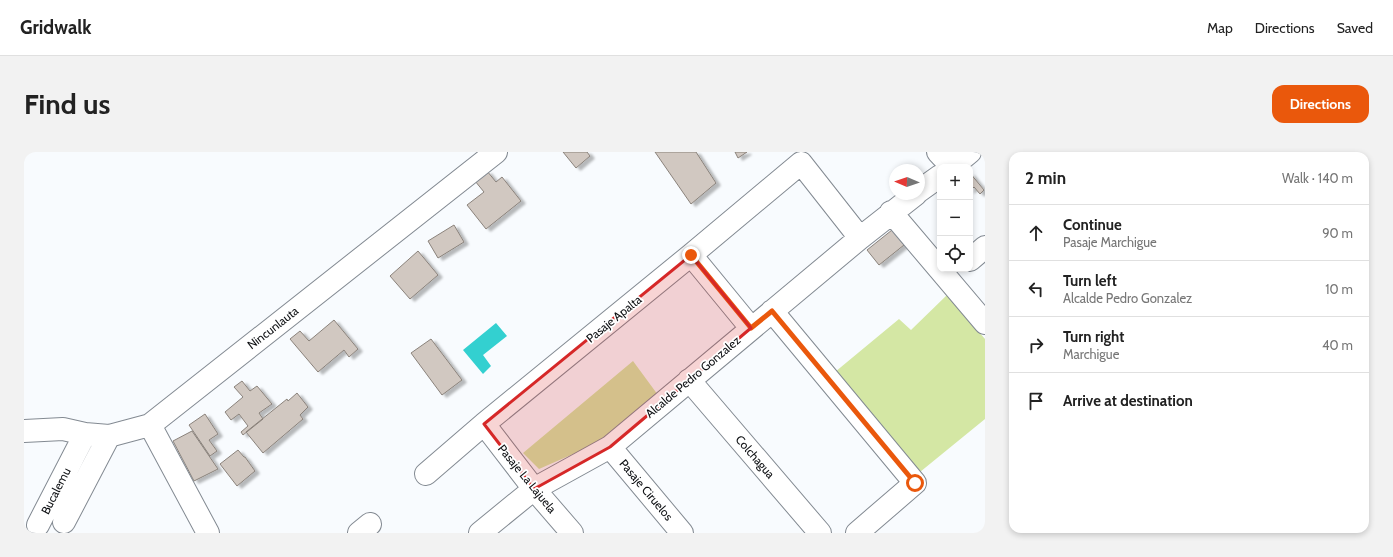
<!DOCTYPE html>
<meta charset="utf-8">
<style>
body{margin:0;font-family:Cabin,sans-serif;background:#f2f2f2;color:#222}
.controls{position:absolute;right:12px;top:12px;display:grid;overflow:hidden;border-radius:8px;box-shadow:0 2px 6px #0003}
.controls button{width:36px;height:36px;display:grid;place-items:center;padding:0;border:0;border-bottom:1px solid #e0e0e0;background:#fff;color:#222;font:20px sans-serif}
.compass{position:absolute;left:865px;top:12px;width:36px;height:36px;border-radius:50%;background:#fff;box-shadow:0 2px 6px #0003;rotate:272deg}
.stop{position:absolute;width:12px;height:12px;margin:-9px;border:3px solid #ea580c;border-radius:50%;background:#fff}
.stop.end{background:#ea580c;border-color:#fff;box-shadow:0 1px 4px #0008}
.list{margin:0;padding:0;list-style:none}
h2{display:flex;justify-content:space-between;align-items:center;height:52px;margin:0;padding:0 16px;font-size:17px}
h2 small{font-size:13px;font-weight:400;color:#767676}
.list li{display:grid;grid-template-columns:26px 1fr auto;gap:12px;align-items:center;box-sizing:border-box;height:56px;padding:0 16px;border-top:1px solid #e0e0e0}
.list b{display:block;font-size:15px;white-space:nowrap}
.list p{margin:0;font-size:13px;white-space:nowrap;color:#767676}
.list em{font-size:13px;font-style:normal;color:#767676}
.icon{flex:none;width:22px;height:22px;fill:none;stroke:currentColor;stroke-width:2;stroke-linecap:round;stroke-linejoin:round}
.map{position:relative;flex:none;width:961px;height:381px;overflow:hidden;border-radius:12px}
header{display:flex;align-items:center;gap:24px;box-sizing:border-box;height:56px;padding:0 20px;background:#fff;border-bottom:1px solid #e0e0e0}
header strong{font-size:19px}
nav{display:flex;gap:22px;margin-inline-start:auto;font-size:14px}
.intro{display:flex;align-items:center;justify-content:space-between;box-sizing:border-box;height:96px;padding:0 24px}
h1{margin:0;font-size:28px}
.button{padding:10px 18px;border-radius:12px;background:#ea580c;color:#fff;font-size:14px;font-weight:700}
main{display:flex;gap:24px;padding:0 24px}
aside{flex:1;background:#fff;border-radius:12px;box-shadow:0 2px 6px #0003}
.map>svg:first-child{display:block}
.green{fill:#d4e7a4}
.water{fill:#33d0d0}
.building{fill:#d1c8c1;stroke:#8a827b;filter:url(#shadow)}
.lines{fill:none;stroke-linecap:round;stroke-linejoin:round}
.minor-casing{stroke:#838a92;stroke-width:24}
.minor{stroke:#fff;stroke-width:22}
.route{stroke:#ea580c;stroke-width:5}
.marked{fill:#d62828;fill-opacity:0.2;stroke:#d62828;stroke-width:3;stroke-linejoin:round}
.labels{text-anchor:middle;stroke-width:3.5;stroke-linejoin:round;paint-order:stroke}
.street-label{font-size:12px;fill:#0d0f12;stroke:#fff}
</style>
<header>
<strong>Gridwalk</strong>
<nav><a>Map</a><a>Directions</a><a>Saved</a></nav>
</header>
<div class="intro"><h1>Find us</h1><a class="button">Directions</a></div>
<main>
<div class="map">
<svg width="961" height="381" viewBox="0 0 961 381">
<defs>
<filter id="shadow"><feDropShadow dx="4.5" dy="2.5" stdDeviation="1" flood-color="#0004"/></filter>
</defs>
<rect width="100%" height="100%" fill="#f8fbfe"/>
<path class="green" d="M923,143L961,187V267L896,320L811,220L875,167L887,178Z
M609,209L634,243L572,292L515,317L499,301Z"/>
<path class="water" d="M472,171L483,184L459,203L467,214L459,222L439,198Z"/>
<path class="building" d="M539,0H563L566,4L552,16Z
M631,0H672L692,31L667,52Z
M711,0H723L714,6Z
M463,19L472,30L478,25L497,49L462,77L443,53L460,40L451,29Z
M946,21L960,38L956,42L950,35L946,39Z
M430,73L440,90L414,106L404,89Z
M868,78L880,93L855,113L843,98Z
M394,99L414,123L386,147L366,124Z
M310,168L334,197L325,205L320,198L294,220L266,187L276,179L285,189Z
M407,187L438,228L418,243L387,201Z
M218,229L226,239L233,234L248,252L235,261L239,267L219,283L217,280L224,274L215,262L207,268L201,260L219,245L210,235Z
M273,241L284,255L276,263L279,267L239,301L222,280L263,247L264,249Z
M181,262L194,282L185,288L193,299L186,304L165,273Z
M168,279L194,317L170,329L149,289Z
M214,298L220,305H221L231,319L213,334L196,312Z"/>
<g class="lines">
<g class="minor-casing">
<path id="minor" d="M914,0L928,15
M928,15L946,0
M895,39L916,24
M867,60L961,171
M667,103L727,176
M946,108L961,95
M748,159L891,331L833,381
M665,228L796,381
M460,272L510,337L548,381
M126,273L184,381
M0,279L39,277L61,282L85,284L126,273L472,0
M586,295L658,381
M402,322L460,272L667,103L777,11L836,86
M40,370L85,284
M14,373L61,282
M335,381L346,372
M456,381L510,337L586,295L836,86L892,42"/>
</g>
<use href="#minor" class="minor"/>
</g>
<g class="lines">
<path class="route" d="M667,103L727,176L748,159L891,331"/>
</g>
<path class="marked" d="M667,103L727,176L586,295L510,337L460,272Z"/>
<g class="labels">
<g class="street-label">
<text transform="translate(590 167) rotate(-39)" y="4">Pasaje Apalta</text>
<text transform="translate(249 176) rotate(-38)" y="4">Nincunlauta</text>
<text transform="translate(669 225) rotate(-40)" y="4">Alcalde Pedro Gonzalez</text>
<text transform="translate(731 305) rotate(49)" y="4">Colchagua</text>
<text transform="translate(503 327) rotate(51)" y="4">Pasaje La Lajuela</text>
<text transform="translate(622 338) rotate(50)" y="4">Pasaje Ciruelos</text>
<text transform="translate(32 339) rotate(-63)" y="4">Bucalemu</text>
</g>
</g>
</svg>
<div class="controls">
<button>+</button>
<button>−</button>
<button><svg class="icon" aria-label="locate" viewBox="0 0 24 24"><circle cx="12" cy="12" r="6"/><path d="M12 2v4M12 18v4M2 12h4M18 12h4"/></svg></button>
</div>
<svg class="compass" viewBox="-18 -18 36 36"><path d="M0-13l5 13h-10z" fill="#e53935"/><path d="M0 13l5-13h-10z" fill="#767676"/></svg>
<div class="stop" style="left:891px;top:331px"></div>
<div class="stop end" style="left:667px;top:103px"></div>
</div>
<aside>
<h2>2 min<small>Walk · 140 m</small></h2>
<ul class="list">
<li><svg class="icon" aria-label="ahead" viewBox="0 0 24 24"><path d="M12 20V5M6 11l6-6 6 6"/></svg><div><b>Continue</b><p>Pasaje Marchigue</p></div><em>90 m</em></li>
<li><svg class="icon" aria-label="left" viewBox="0 0 24 24"><path d="M17 20v-9H6M10 6l-5 5 5 5"/></svg><div><b>Turn left</b><p>Alcalde Pedro Gonzalez</p></div><em>10 m</em></li>
<li><svg class="icon" aria-label="right" viewBox="0 0 24 24"><path d="M7 20v-9h11M14 6l5 5-5 5"/></svg><div><b>Turn right</b><p>Marchigue</p></div><em>40 m</em></li>
<li><svg class="icon" aria-label="arrive" viewBox="0 0 24 24"><path d="M6 21V4h12l-3 4 3 4H6"/></svg><div><b>Arrive at destination</b></div></li>
</ul>
</aside>
</main>
